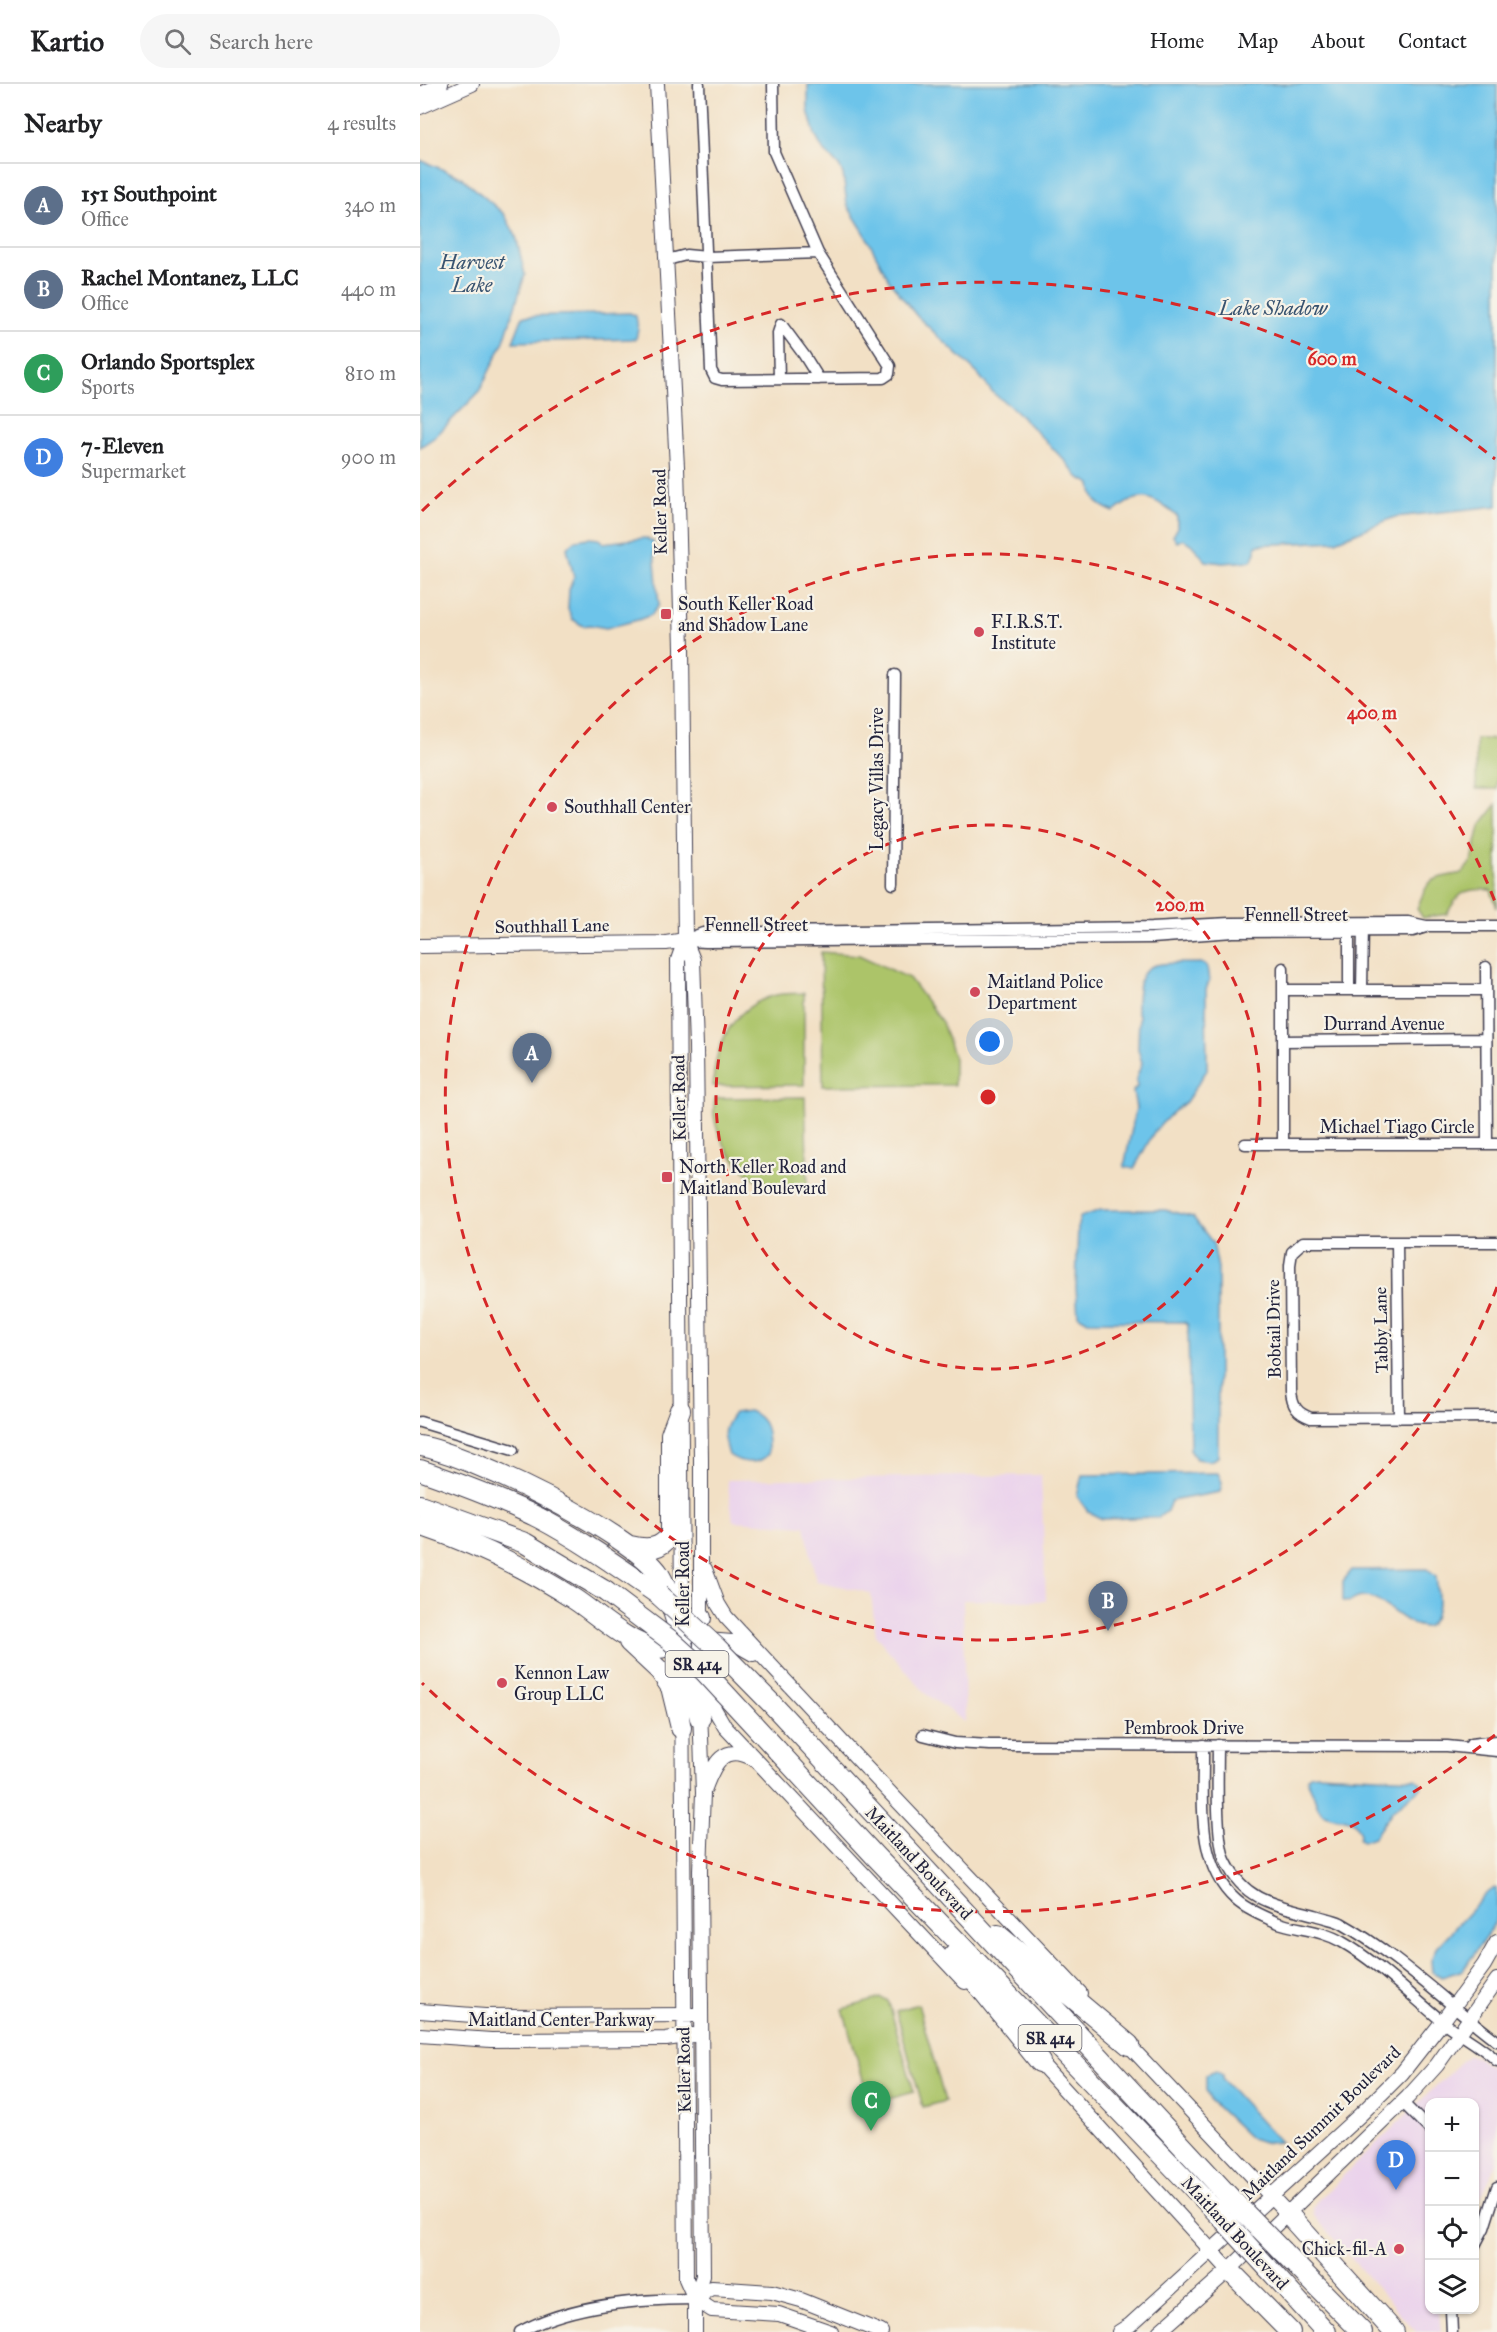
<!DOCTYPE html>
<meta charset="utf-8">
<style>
body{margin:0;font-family:"IM FELL Great Primer",serif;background:#f6f6f6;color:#202124}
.controls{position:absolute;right:18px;bottom:18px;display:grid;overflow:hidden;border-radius:12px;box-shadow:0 2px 4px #0004}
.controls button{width:54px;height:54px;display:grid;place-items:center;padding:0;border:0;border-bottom:2px solid #e0e0e0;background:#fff;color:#202124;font:30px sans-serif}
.you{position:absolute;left:570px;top:958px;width:21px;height:21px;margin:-15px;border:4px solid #fff;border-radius:50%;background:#1a73e8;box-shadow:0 0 0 9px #1a73e833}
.badge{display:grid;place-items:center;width:39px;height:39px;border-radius:50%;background:#0f766e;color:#fff;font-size:20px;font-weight:700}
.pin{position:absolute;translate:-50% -50px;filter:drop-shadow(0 2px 3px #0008)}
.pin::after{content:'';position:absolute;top:32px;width:21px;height:18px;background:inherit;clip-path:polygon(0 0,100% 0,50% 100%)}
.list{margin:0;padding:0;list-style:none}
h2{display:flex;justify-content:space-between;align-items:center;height:78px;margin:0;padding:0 24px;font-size:26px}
h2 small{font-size:20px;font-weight:400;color:#757577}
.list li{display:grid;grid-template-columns:39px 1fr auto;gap:18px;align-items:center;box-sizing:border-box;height:84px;padding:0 24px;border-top:2px solid #e0e0e0}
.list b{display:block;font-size:22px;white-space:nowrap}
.list p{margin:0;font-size:20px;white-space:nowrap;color:#757577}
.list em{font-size:20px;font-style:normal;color:#757577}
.icon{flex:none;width:33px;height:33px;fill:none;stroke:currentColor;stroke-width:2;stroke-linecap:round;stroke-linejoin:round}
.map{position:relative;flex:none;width:1077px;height:2248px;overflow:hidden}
header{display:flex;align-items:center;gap:36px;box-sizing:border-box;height:84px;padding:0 30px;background:#fff;border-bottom:2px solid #e0e0e0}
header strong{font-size:28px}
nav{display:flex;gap:33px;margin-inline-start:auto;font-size:21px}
.search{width:420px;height:54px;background:#f6f6f6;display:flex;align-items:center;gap:15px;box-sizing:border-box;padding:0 21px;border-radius:33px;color:#757577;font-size:22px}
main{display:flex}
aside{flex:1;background:#fff}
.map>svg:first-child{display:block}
.built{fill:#ead1ec}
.green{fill:#acc469;stroke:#677352;stroke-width:1.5}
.water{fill:#6dc4ea;stroke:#487392;stroke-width:1.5}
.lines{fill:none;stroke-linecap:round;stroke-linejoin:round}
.minor-casing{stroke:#413e50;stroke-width:13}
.tertiary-casing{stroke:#413e50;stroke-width:16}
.motorway-casing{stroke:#413e50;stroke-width:22}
.minor{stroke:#fff;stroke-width:10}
.tertiary{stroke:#fff;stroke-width:14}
.motorway{stroke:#fff;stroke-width:20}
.motorway-bridge-casing{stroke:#413e50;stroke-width:22;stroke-linecap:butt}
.motorway-bridge{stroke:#fff;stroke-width:20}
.ring{fill:none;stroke:#d62828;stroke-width:3;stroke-dasharray:10 8}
.poi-dot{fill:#d1495b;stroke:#f7f3e8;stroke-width:2}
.labels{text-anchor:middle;stroke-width:4.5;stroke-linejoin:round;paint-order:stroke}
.shield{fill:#f7f3e8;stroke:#62616f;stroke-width:1.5}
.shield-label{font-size:16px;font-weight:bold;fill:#22223b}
.street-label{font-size:18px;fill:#22223b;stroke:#f7f3e8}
.poi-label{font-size:18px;fill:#22223b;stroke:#f7f3e8;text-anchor:start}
.water-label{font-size:20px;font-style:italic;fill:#385370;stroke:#f7f3e8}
.centre{fill:#d62828;stroke:#f7f3e8;stroke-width:3}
.ring-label{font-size:18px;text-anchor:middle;font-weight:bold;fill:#d62828;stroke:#f7f3e8;stroke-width:4.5;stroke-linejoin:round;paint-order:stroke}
</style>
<header>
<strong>Kartio</strong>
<div class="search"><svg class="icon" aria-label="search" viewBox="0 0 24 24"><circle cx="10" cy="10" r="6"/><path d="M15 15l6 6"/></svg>Search here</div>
<nav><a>Home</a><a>Map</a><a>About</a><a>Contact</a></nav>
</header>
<main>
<aside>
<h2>Nearby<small>4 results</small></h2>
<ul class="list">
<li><span class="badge" style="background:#5c6f8a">A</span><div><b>151 Southpoint</b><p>Office</p></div><em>340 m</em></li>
<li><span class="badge" style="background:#5c6f8a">B</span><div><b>Rachel Montanez, LLC</b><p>Office</p></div><em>440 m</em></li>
<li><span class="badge" style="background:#2e9e5b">C</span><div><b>Orlando Sportsplex</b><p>Sports</p></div><em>810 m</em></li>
<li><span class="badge" style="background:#3f7fe0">D</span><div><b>7-Eleven</b><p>Supermarket</p></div><em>900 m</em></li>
</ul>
</aside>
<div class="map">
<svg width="1077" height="2248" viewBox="0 0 1077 2248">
<rect width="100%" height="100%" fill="#f7f3e8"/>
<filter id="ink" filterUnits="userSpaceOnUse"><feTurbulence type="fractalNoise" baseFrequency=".0167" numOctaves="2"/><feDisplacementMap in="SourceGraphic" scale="12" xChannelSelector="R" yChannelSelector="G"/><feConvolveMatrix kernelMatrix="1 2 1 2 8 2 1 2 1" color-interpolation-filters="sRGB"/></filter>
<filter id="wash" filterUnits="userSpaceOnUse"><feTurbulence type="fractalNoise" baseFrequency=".008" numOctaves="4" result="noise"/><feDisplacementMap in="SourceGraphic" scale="24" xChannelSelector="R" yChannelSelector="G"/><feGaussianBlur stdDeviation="1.35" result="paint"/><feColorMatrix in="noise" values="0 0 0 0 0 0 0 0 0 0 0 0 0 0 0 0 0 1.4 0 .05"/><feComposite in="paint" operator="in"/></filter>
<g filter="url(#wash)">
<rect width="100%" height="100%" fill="#f2e0c5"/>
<path class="built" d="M621,1391L626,1517L543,1516L545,1638L506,1610L456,1552L451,1509L396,1497L385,1442L313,1437L307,1396Z
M1048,1971L1058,1974L1077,1988V2079L1055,2126L1054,2018H1010V2226H1019L1021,2248H996L894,2132L893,2125L896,2118Z"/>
<path class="green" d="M1056,655H1077V705H1056Z
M1077,720V824L1071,806C1046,804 1039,807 1027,830L1003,834L997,825C1009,792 1009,796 1042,789L1052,777L1060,742Z
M401,868L439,871L489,894L522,938L534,974V1001L403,1002Z
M384,909V1001L293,1002C294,961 313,922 356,911C364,909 375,910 384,909Z
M385,1013L388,1104C372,1104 356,1104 342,1098C319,1089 297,1056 294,1032C293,1027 294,1020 295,1014Z
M461,1914L468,1916L494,2008L450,2020L423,1925Z
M498,1920L525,2017L503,2023L476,1927Z"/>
<path class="water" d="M388,0H1077V422L975,433L916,457L836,461V469L831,477L803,479L786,477L771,460L763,455L757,458L753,452L757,445V432C731,412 721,405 694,428C678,421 673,418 671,400L658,393L646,378L595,326L573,309L558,290L496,231L469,196L444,148L427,121L423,90L419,82L402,64L395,51L388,26Z
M0,76L41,93L84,130L96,152L105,191L84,257L59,308L15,353L0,363Z
M210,229L216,232L218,244L216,255L93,258L103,232Z
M169,454L179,455L183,459L225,454L233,457L239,521L231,531L218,536L186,544L170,541L163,542L152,535L148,525L149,506L154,493L147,464L156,456Z
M781,879L787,882L789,897L786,906L787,986L766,1018L751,1030L734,1048L714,1085L704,1083L716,1024L713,1007L717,1003L716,995L722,979L718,965L719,931L717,929C716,871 733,881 781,879Z
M681,1126H745L773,1133L793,1159L798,1184V1373L790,1377L776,1375L770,1366L768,1241L764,1238L668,1237L658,1231L656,1204L658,1141L660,1133Z
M329,1327C349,1335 348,1351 348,1370C339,1382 320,1379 309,1371C303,1351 301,1346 314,1329Z
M798,1389L802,1398L800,1408L751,1417L747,1427L739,1433L682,1435L668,1428L657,1412L662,1391Z
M1007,1485L1016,1493C1018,1512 1022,1529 1007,1543C976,1543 957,1498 930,1518L923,1517V1497L932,1486Z
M897,1690L996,1695L1001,1699V1704L973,1726L954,1753L943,1757L939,1755L940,1750L934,1738C914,1729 901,1739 894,1712C892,1705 888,1701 887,1694L890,1691Z
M1075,1804H1077V1832L1070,1847L1043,1886L1022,1893L1012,1888L1011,1876L1016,1864L1066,1810Z
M796,1987L802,1991V1995L860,2058L847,2059L830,2054L790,2016L786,2006V1991Z"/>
</g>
<g filter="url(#ink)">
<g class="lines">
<g class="minor-casing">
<path id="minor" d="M279,0L291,286L295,294L302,296L463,294L469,290L470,282L398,169L354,68L353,0
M247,176L266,171L287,173L398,169
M359,295L358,249L361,240L384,271L399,295
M473,800L475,591
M929,841V906
M265,856L283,849L732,843L810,839L988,838L1006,842H1077
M266,857L286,858L732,854L813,848L993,847L1006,843
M1066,883L1067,1060
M863,884V1060
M863,906H1066
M942,906L943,841
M863,957L1066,955
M825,1060H1077
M977,1158L979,1334
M1077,1158H883L872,1168L870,1181L871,1307C872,1322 877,1329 891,1334L1077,1333
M0,1338L93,1366
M503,1651L535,1659L570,1661L1027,1662L1077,1667
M1051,1660L1077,1657
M783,1661C784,1711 774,1779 816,1816C827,1826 843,1832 856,1838C878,1846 902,1846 922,1858C956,1877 991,1912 1022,1937C1039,1951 1061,1961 1077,1977
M798,1661C798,1687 795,1757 806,1778C825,1818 857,1821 895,1831C903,1834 913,1835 921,1839C978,1871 1025,1918 1077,1957
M982,2018L1010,2046
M1054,2163L1064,2144L1077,2103
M1031,2226L1032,2248
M100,2248C151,2220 219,2215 275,2215"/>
</g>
<g class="tertiary-casing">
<path id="tertiary" d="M237,0L257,383L262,564L265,856L273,876L276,962L281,1375V1587
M0,10L21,0
M0,23L52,0
M0,862L246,859L265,856
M285,1485L298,1520L306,1533L436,1673L660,1909
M262,1537L258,876L265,856
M287,1556L312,1558L333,1570
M262,1583L266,2195L275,2215
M279,1585L295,1626L305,1643L545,1898
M285,1704C294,1680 303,1658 334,1675
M0,1927L65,1932L273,1931
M0,1951L71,1956L246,1955L273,1951
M704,1956L867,2129
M615,1973L809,2186
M275,2215L292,2204L352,2208L381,2216L461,2248
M275,2215L292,2226L359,2230L411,2248
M275,2248V2215L283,2192L280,1786L283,1709L280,1625
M699,2248L710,2241L940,2031L982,1989L1022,1938L1064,1881L1077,1858
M739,2248L809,2186L988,2013L1017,1981L1077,1896"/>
</g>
<g class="motorway-casing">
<path id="motorway" d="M0,1362C49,1370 213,1450 239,1490C245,1500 249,1512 252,1524C264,1560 271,1597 280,1634
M0,1386C40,1400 81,1415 119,1434C161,1456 200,1484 239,1511
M0,1421L105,1459L185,1507
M0,1441C54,1459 106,1484 154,1515C176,1529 211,1563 237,1564C255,1564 271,1547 281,1534
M210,1462C227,1466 241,1466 251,1450V1350L260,1326
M209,1558L240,1587L251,1603L261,1644
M352,1620L817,2121
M357,1666L455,1772L804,2136
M578,1851L709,1961
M534,1871L620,1978
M867,2129L974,2248
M862,2167L942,2248
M847,2183L906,2248
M809,2186L870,2248"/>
</g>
<use href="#minor" class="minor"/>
<use href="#tertiary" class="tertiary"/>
<use href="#motorway" class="motorway"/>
<g class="motorway-bridge-casing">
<path id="motorway-bridge" d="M185,1507L250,1556L284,1587L357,1666
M239,1511L297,1564L352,1620
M817,2121L862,2167
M804,2136L847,2183"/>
</g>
<use href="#motorway-bridge" class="motorway-bridge"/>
</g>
</g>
<g class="ring">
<circle cx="568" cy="1013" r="272"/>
<path d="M1077 1203A543 543 0 1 1 1077 823"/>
<path d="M1075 1651A815 815 0 0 1 2 1599M2 427A815 815 0 0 1 1075 375"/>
</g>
<g class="poi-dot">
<rect x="240" y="524" width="12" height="12" rx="3"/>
<circle cx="559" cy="548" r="6"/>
<circle cx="132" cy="723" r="6"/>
<circle cx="555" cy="908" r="6"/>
<rect x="241" y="1087" width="12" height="12" rx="3"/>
<circle cx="82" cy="1599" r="6"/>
<circle cx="979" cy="2165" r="6"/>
</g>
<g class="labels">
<g class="shield">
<rect x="245.5" y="1567" width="63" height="26" rx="4.5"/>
<rect x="598.5" y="1941" width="63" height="26" rx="4.5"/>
</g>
<g class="shield-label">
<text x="277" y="1586">SR 414</text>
<text x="630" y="1960">SR 414</text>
</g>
<g class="street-label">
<text transform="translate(240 428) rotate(-91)" y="6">Keller Road</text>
<text transform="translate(457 695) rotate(-90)" y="6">Legacy Villas Drive</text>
<text x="876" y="837">Fennell Street</text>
<text x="336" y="847">Fennell Street</text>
<text transform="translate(132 842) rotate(-1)" y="6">Southhall Lane</text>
<text x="964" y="946">Durrand Avenue</text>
<text transform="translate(259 1014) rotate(-91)" y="6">Keller Road</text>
<text x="977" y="1049">Michael Tiago Circle</text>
<text transform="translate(854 1245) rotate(-91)" y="6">Bobtail Drive</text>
<text transform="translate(961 1246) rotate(-91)" y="6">Tabby Lane</text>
<text transform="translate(263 1500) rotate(-90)" y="6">Keller Road</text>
<text x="764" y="1650">Pembrook Drive</text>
<text transform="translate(499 1779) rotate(47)" y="6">Maitland Boulevard</text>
<text x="141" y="1942">Maitland Center Parkway</text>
<text transform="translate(264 1986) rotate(-91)" y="6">Keller Road</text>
<text transform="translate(901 2039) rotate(-44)" y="6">Maitland Summit Boulevard</text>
<text transform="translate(815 2149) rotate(47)" y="6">Maitland Boulevard</text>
</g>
<g class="poi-label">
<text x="258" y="526">South Keller Road<tspan x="258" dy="21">and Shadow Lane</tspan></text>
<text x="571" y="544">F.I.R.S.T.<tspan x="571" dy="21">Institute</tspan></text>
<text x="144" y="729">Southhall Center</text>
<text x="567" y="904">Maitland Police<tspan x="567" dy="21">Department</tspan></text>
<text x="259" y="1089">North Keller Road and<tspan x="259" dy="21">Maitland Boulevard</tspan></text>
<text x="94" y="1595">Kennon Law<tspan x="94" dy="21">Group LLC</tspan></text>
<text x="967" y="2171" text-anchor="end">Chick-fil-A</text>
</g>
<g class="water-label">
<text x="52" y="185">Harvest<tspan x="52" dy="23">Lake</tspan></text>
<text x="853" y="231">Lake Shadow</text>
</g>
</g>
<circle cx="568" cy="1013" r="9" class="centre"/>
<g class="ring-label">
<text x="912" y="281">600 m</text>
<text x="952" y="635">400 m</text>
<text x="760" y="827">200 m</text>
</g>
</svg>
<div class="controls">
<button>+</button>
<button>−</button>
<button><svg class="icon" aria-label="locate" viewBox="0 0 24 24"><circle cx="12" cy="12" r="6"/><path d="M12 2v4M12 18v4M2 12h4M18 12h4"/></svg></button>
<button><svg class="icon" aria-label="layers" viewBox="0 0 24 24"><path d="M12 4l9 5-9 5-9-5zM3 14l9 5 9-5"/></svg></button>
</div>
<div class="you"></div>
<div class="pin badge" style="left:112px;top:999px;background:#5c6f8a">A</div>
<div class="pin badge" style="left:688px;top:1547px;background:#5c6f8a">B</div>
<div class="pin badge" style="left:451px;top:2047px;background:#2e9e5b">C</div>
<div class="pin badge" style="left:976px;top:2106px;background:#3f7fe0">D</div>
</div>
</main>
